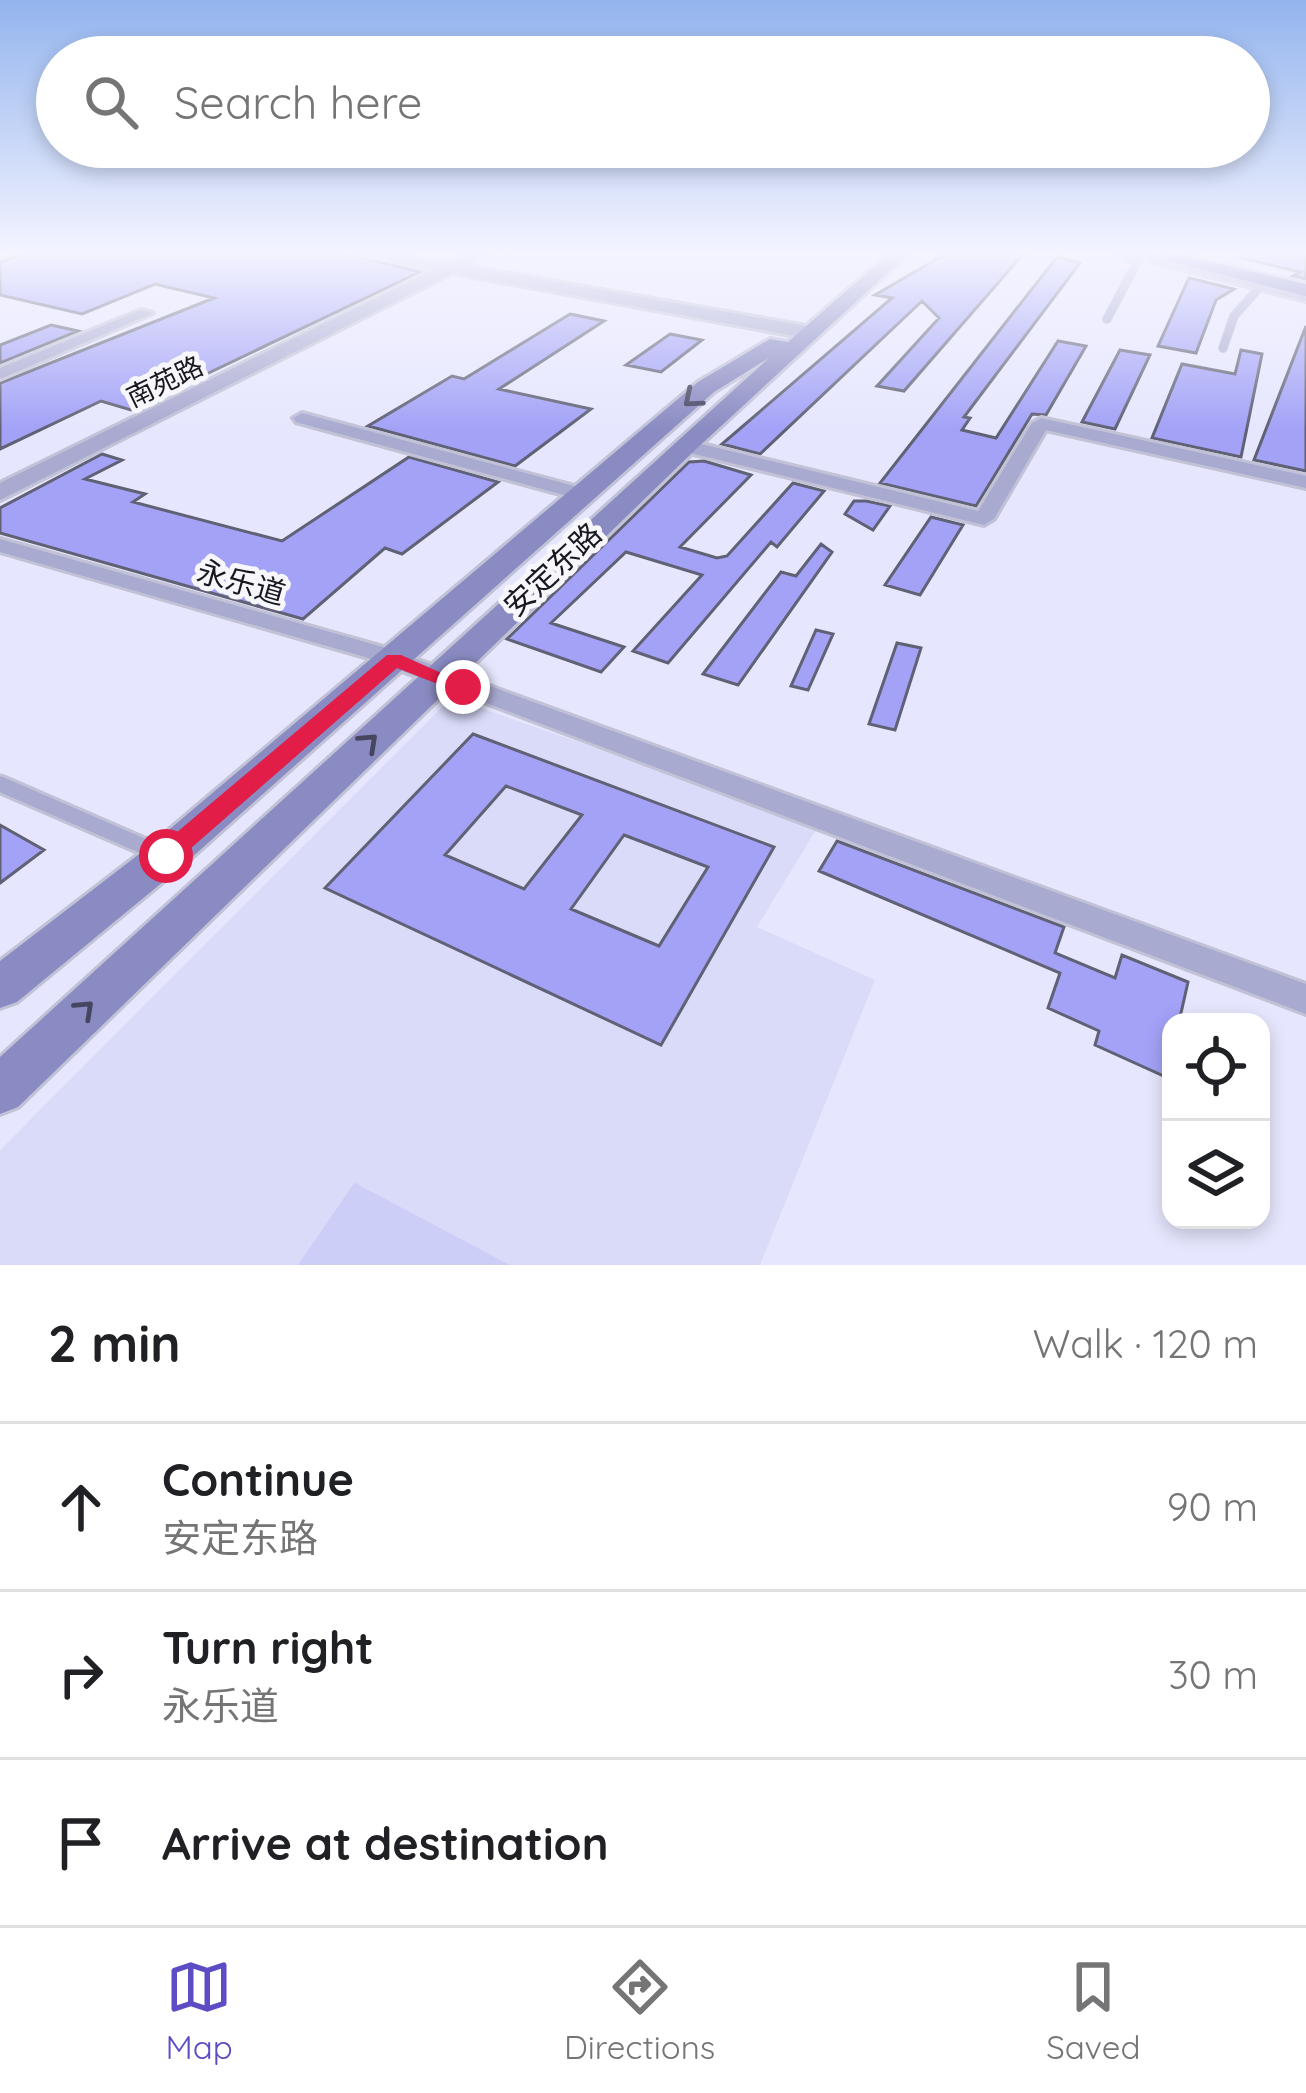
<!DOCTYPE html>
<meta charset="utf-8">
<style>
body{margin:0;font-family:Quicksand,"Noto Sans SC",sans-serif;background:#f2f2f2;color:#202124}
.controls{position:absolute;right:36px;bottom:36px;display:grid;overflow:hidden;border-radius:24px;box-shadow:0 6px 18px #0003}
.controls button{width:108px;height:108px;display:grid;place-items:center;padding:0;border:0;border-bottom:3px solid #e0e0e0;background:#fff;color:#202124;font:60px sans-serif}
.stop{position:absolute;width:36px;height:36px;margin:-27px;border:9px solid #e11d48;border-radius:50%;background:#fff}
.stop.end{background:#e11d48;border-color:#fff;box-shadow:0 3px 12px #0008}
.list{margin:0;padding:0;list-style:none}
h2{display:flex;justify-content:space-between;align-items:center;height:156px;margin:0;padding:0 48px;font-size:51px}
h2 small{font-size:39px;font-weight:400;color:#757577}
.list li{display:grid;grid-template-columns:78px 1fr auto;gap:36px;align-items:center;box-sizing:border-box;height:168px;padding:0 48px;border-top:3px solid #e0e0e0}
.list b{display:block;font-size:45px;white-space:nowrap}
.list p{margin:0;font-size:39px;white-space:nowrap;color:#757577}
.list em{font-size:39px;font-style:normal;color:#757577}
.icon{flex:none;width:66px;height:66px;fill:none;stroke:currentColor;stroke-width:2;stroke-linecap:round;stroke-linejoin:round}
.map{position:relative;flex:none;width:1306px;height:1265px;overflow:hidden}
.search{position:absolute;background:#fff;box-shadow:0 6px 18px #0003;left:36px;right:36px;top:36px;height:132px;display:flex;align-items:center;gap:30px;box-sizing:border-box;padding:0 42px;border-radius:66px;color:#757577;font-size:45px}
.sheet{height:660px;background:#fff}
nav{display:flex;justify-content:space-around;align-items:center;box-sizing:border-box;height:168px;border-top:3px solid #e0e0e0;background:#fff;font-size:33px;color:#757577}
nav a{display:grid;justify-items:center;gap:6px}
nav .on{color:#5c4dc5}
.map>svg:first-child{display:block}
.built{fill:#d9dbf9}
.green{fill:#cdcef7}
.building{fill:#a3a2f7;stroke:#606174;stroke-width:3;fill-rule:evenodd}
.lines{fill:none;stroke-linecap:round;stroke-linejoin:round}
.service-far1-casing{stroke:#c1c2d6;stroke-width:10}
.service-casing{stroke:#c1c2d6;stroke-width:21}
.minor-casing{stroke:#c1c2d6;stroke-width:6}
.tertiary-casing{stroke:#c1c2d6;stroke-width:6}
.secondary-casing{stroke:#c1c2d6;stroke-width:6}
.primary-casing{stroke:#c1c2d6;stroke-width:6}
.service-far1{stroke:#a9aad0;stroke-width:8}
.service{stroke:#a9aad0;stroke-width:15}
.minor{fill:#a9aad0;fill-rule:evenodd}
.tertiary{fill:#a9aad0;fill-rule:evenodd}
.secondary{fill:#8a8bc2;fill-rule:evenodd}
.primary{fill:#7473b7;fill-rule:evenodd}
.path-bridge{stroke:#9798a9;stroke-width:3;stroke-dasharray:6 3;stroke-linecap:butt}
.oneway{stroke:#464661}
.route{fill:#e11d48}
.labels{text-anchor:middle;stroke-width:10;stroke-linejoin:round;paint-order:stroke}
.far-street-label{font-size:27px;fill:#181820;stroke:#f6f6fb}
.street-label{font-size:30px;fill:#181820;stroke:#f6f6fb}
</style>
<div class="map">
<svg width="1306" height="1265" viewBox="0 0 1306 1265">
<rect width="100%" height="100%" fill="#e6e7fe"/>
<path class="built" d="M451,698L819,825L757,927L875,980L760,1265H0V1150Z"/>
<path class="green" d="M355,1182V1183L510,1265H298Z"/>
<path class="building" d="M31,252H340L420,272L131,410L101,401L0,449V383L214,298L155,284L82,314L0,295V262Z
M949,252H1025L904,391L877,386L939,318L922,301L760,454L722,444L892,298L875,295Z
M1243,252H1306V279L1293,276L1300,272L1242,258Z
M1057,257L1080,263L964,417L970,418L962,430L996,438L1058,341L1086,346L1046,415L1032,414L976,506L880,483Z
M1189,278L1234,289L1216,300L1196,353L1158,346Z
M570,314L604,321L499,389L591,409L515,466L368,426L452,376L464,379Z
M51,325L78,331L0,363V345Z
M1306,326V471L1254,460Z
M670,334L702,340L661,372L626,365Z
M1120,350L1150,355L1115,429L1082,422Z
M1241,350L1262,354L1241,457L1152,438L1182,364L1235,374Z
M102,454L122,460L85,479L145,494L133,502L282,541L409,457L498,482L402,554L385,548L303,619L0,533V508Z
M704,461L751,475L680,547L717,558L727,556L793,483L824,491L777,547L771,542L668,663L633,651L702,575L626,552L551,623L624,647L601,672L507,639L689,462Z
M854,501H866L890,506L873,530L845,514Z
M931,517L963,525L920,595L885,585Z
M821,544L832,552L738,685L703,674L781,572L796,576Z
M816,630L833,634L808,690L791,686Z
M897,643L921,648L895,730L869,724Z
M473,734L774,847L661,1045L325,888ZM506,786L582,815L524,889L445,855ZM624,835L708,867L659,946L571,909Z
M0,825L44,850L0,883Z
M837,841L1064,927L1055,953L1115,978L1122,955L1188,982L1179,1022H1171L1166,1077L1095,1045L1099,1031L1048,1008L1060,973L819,871Z"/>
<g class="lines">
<g class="service-far1-casing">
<path id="service-far1" d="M1107,319L1137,262L1124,255L1131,254
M1223,348L1234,316L1265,281"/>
</g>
<g class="service-casing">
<path id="service" d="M0,784L159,853"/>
</g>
<g class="minor-casing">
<path id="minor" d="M141,310L153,313L0,379V368Z
M302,413L589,490L592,494L582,500L296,422L293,418Z
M1041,418L1306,476V488L1046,430L994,519L984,525L678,450L676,446L685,440L978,511L1032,423Z
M0,539L383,647L1306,984V1014L365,657L0,552Z"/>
</g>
<g class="tertiary-casing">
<path id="tertiary" d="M354,252C384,251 412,260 442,261C457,262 472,252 489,252L466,266L812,327L822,333L812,339L452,273L0,500V483L433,270Z
M1114,252H1141L1306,291V301Z"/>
</g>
<g class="secondary-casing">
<path id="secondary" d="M891,252H910L694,451L18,1107L0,1114V1057L769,358L714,392L181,867L17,1002L0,1008V961L151,845L698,382L770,339L788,342Z"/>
</g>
<g class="primary-casing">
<path id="primary" d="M1134,252H1168L1306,284V296Z"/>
</g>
<use href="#service-far1" class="service-far1"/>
<use href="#service" class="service"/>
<use href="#minor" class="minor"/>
<use href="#tertiary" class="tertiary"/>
<use href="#secondary" class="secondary"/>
<use href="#primary" class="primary"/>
<path class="path-bridge" d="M1150,262L1170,252"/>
</g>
<defs><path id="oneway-chevron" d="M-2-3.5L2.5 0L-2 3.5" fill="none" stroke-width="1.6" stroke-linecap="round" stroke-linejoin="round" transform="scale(3)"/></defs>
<g class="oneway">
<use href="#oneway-chevron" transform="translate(692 399) rotate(140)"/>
<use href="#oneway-chevron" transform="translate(369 742) rotate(-43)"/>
<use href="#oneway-chevron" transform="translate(85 1009) rotate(-43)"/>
</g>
<linearGradient id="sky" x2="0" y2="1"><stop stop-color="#93b4ee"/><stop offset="0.59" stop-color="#f4f4ff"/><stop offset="1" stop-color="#f4f4ff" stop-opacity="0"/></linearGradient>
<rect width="1306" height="429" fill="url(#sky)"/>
<path class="route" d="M387,655H401L473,687L463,694L397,668L174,863H157V849Z"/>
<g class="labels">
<g class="far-street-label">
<text transform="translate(165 382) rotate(-26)" y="9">南苑路</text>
</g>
<g class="street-label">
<text transform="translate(553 570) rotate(-43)" y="10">安定东路</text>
<text transform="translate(241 583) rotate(16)" y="10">永乐道</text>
</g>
</g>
</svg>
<div class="controls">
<button><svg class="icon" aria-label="locate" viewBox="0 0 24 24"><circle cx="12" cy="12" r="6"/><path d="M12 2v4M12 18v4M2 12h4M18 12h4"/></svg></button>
<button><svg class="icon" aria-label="layers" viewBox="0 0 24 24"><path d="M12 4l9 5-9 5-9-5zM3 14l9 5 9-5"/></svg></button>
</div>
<div class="stop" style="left:166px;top:856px"></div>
<div class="stop end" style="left:463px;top:687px"></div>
<div class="search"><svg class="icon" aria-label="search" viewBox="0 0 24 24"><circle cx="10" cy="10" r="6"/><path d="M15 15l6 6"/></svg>Search here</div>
</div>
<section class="sheet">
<h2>2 min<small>Walk · 120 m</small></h2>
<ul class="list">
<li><svg class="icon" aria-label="ahead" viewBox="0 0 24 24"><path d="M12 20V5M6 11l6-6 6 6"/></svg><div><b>Continue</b><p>安定东路</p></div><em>90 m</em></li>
<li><svg class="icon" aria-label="right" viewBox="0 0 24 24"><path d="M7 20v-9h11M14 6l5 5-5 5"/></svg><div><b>Turn right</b><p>永乐道</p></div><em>30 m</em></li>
<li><svg class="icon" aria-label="arrive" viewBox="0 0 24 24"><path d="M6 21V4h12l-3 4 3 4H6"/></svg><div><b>Arrive at destination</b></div></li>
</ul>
</section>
<nav>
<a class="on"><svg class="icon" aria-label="map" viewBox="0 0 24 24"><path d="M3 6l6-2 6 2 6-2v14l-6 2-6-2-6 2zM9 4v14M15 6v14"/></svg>Map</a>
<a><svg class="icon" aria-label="directions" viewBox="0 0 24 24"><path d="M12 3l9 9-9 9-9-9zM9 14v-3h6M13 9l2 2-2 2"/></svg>Directions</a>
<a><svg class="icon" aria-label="saved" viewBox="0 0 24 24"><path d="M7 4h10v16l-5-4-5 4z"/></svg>Saved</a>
</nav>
